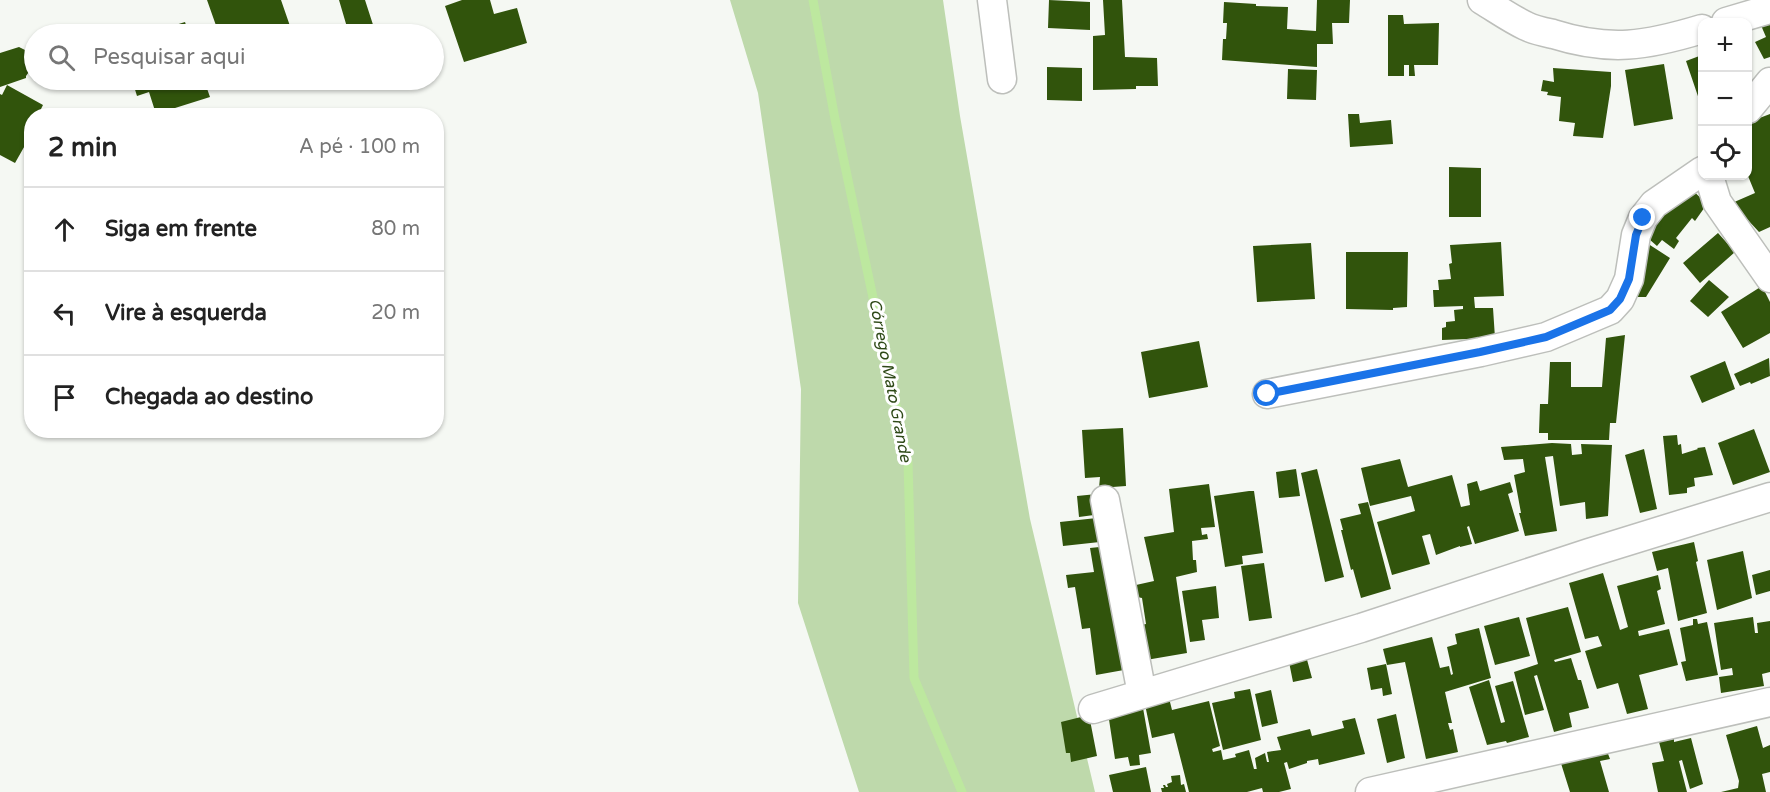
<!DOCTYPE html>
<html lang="pt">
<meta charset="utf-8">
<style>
body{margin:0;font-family:"Varela Round",sans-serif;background:#f6f6f6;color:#222}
.controls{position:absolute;right:18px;top:18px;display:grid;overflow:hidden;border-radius:12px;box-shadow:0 2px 4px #0004}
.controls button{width:54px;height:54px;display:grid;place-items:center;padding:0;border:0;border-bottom:2px solid #e0e0e0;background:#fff;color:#222;font:30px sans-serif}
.stop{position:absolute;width:18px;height:18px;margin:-14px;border:4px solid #1a73e8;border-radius:50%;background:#fff}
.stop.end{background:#1a73e8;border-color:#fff;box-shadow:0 2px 6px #0008}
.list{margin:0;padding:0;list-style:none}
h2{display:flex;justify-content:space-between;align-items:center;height:78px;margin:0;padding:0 24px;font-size:26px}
h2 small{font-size:20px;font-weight:400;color:#767676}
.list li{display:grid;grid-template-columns:39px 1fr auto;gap:18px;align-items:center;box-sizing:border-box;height:84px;padding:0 24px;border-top:2px solid #e0e0e0}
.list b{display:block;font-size:22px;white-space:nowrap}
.list em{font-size:20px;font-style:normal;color:#767676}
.icon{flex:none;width:33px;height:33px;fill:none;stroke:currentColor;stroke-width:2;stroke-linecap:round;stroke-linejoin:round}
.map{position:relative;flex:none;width:1770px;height:792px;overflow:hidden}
.search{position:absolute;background:#fff;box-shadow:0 2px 4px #0004;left:24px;top:24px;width:420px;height:66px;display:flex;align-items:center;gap:15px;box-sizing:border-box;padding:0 21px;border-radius:33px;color:#767676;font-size:22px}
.panel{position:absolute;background:#fff;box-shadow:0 2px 4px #0004;left:24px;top:108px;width:420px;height:330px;border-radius:24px}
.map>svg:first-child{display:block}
.green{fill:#bed9ab}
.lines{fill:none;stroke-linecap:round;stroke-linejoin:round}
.stream{stroke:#bde89f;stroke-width:9}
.building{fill:#31540c}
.street-casing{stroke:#bdbfbb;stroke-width:31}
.street{stroke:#fff;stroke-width:28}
.route{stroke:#1a73e8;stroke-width:8}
.labels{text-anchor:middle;stroke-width:6;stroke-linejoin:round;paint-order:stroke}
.water-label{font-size:16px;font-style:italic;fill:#2e4917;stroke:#fff}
</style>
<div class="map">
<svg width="1770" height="792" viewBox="0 0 1770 792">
<rect width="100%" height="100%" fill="#f5f8f3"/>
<path class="green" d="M730,0H943L960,116L1030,519L1095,792H859L798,603L801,389L758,93Z"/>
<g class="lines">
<path class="stream" d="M813,0L835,119L908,462L914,678L962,792"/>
</g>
<path class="building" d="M207,0H281L290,26L278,30L279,34H219Z
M339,0H365L376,34H349Z
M462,0H490L494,14L517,8L527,43L464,62L445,6Z
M1049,0L1090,2V30L1048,28Z
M1103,0H1122L1125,57L1157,58L1158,86H1136V89L1093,90V36L1105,35Z
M1317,0H1350L1349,23H1332L1333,44H1317V67L1222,60L1223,39H1226L1227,23H1223L1224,2L1256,4V6L1288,7L1287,29L1316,31Z
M1388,15H1403L1404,24L1439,23L1438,65H1414L1415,76H1409V65H1404V76H1388Z
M1770,20V57L1764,59L1755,42L1766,37L1760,23Z
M185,22L189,34H147Z
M19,47L25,50L31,69L26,76V78L0,87V53Z
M1702,55V108L1686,61Z
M1664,64L1673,119L1634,126L1625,70Z
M1047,67L1082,68V101L1047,100Z
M1553,68L1611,72V86L1603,138L1573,136L1575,123L1559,121L1561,97L1547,95L1548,92L1541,91L1543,80L1554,82Z
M1288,69L1317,70L1316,100L1287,99Z
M82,80H110L85,88Z
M132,80H204L210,97L156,114L149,92L137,96Z
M7,85L43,105L39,113L43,116H32V133L15,163L0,155V94L2,95Z
M1348,114H1359L1360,123L1391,120L1393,144L1350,147Z
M1770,114V227L1759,232L1747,219L1744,221L1732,203L1755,193L1748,176V125L1750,124L1749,122Z
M1449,167L1481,168V217H1449Z
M1685,183L1707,204L1695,221L1692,218L1676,238L1679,241L1674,249L1662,240L1657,246L1642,233Z
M1718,233L1735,252L1700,283L1683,263Z
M1636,236L1670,258L1646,297H1630Z
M1501,242L1504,296L1474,297L1475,308H1493L1495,338L1442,340V328L1446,327V322L1455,321L1454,310L1463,309V306L1434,307L1433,290H1439L1438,280L1451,279L1449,264L1452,263L1450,245Z
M1311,243L1315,299L1257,302L1253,246Z
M1346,252H1408L1407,307L1393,308V310L1346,309Z
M1709,280L1729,297L1708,317L1690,301Z
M1762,286L1770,302V333L1743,348L1721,312Z
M1625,335L1616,423H1610L1609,440H1548V433H1539L1540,404H1548L1550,362H1571V387H1602L1606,338Z
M1199,341L1208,387L1149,398L1141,352Z
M1769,358L1770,376L1751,384L1750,382L1740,386L1734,374Z
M1725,361L1735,389L1702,403L1690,376Z
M1123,428L1126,486L1099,488L1100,477L1085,478L1082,430Z
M1754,429L1770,472L1733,485L1718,443Z
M1677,435L1678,445L1681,444L1682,454L1698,449L1697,448L1705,447L1713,475L1694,478L1695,486L1687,488V493L1669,495L1663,436Z
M1552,443L1571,444L1572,455L1582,454L1581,444L1612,445L1608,516L1586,519L1585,502L1560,506L1553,456L1545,457L1557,531L1525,536L1519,513H1521L1514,475L1525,472L1523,459L1504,460L1501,447Z
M1644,449L1657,509L1640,513L1625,455Z
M1400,459L1408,487L1452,475L1461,507L1470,505L1467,484L1477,481L1480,491L1510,482L1513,492L1508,494L1519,531L1475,544L1469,526L1467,527L1472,544L1460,547V546L1436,555L1430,534L1422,536L1430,564L1392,575L1377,522L1415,511L1411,496L1370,506L1361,468Z
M1296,469L1300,496L1279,498L1276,472Z
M1317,469L1344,577L1325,582L1301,473Z
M1209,484L1215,527L1201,528L1202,535L1207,534L1208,539L1192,541L1193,560H1196L1197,572L1176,577L1187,653L1146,660L1141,625L1146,624L1142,598L1137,597L1136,585L1154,581L1144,537L1174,532L1169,489Z
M1249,491H1254L1263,553L1242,556L1243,564L1225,567L1214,496Z
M1107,493L1094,515L1079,517L1077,496Z
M1368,502L1391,589L1361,598L1353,569L1351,570L1341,530H1343L1340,519L1361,514L1358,504Z
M1115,516L1118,540L1063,546L1060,522Z
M1694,542L1698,561L1696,562L1707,613L1678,621L1668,568L1657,571L1652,552Z
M1119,545L1135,668L1096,675L1090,628L1082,629L1075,587L1068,588L1066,575L1094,572L1090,548Z
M1743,551L1752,598L1717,610L1707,560Z
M1264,563L1272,618L1249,621L1241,566Z
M1770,570V591L1756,595L1752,575Z
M1603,573L1620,630L1628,627L1617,586L1658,575L1661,589L1657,591L1665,624L1638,631L1639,636L1669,629L1678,665L1639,675L1648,709L1627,714L1618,683L1597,689L1593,677L1585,651L1602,646L1598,636L1585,639L1569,583Z
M1216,586L1219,618L1202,620L1205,640L1190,642L1182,591Z
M1568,607L1581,652L1554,660L1555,662L1571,658L1578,680H1581L1589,708L1569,713L1572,727L1554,732L1537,675L1534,676L1544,710L1525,715L1514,672L1538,664L1526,618Z
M1519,617L1530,656L1495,665L1484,626Z
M1753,617L1755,633H1758L1757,623L1770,621V672L1762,674L1764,686L1721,693L1719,677L1733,675L1732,668L1721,670L1714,623Z
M1693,619H1697L1698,624L1707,622L1718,675L1686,681L1681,662L1686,661L1680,628L1693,625Z
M1479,628L1491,678L1445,692L1452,723H1448L1450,730L1453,729L1458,752L1426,759L1405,662L1387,665L1383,649L1432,637L1440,668L1449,666L1451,675L1453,674L1447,647L1457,644L1455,634Z
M1306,656L1312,678L1293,682L1288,657Z
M1386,664L1392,694L1383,696L1382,688L1371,690L1367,668Z
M1489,680L1501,723L1505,722L1495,686L1513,681L1529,737L1507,743L1506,741L1487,745L1469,687Z
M1250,689L1261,740L1223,750L1212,703L1235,698L1234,692Z
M1167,690L1172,710L1209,701L1220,746L1212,749L1213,752L1221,750L1223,760L1236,757L1235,754L1249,750L1254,769H1257L1258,777L1255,758L1265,753L1267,762H1269L1267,752L1281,750L1277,737L1310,729L1312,736L1344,728L1342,721L1355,718L1365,754L1319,765L1318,759L1307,761V763L1289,769L1287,762L1284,763L1291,789L1279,792H1263L1262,788L1247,792H1189L1174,733L1152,738L1143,695Z
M1271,690L1278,723L1262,727L1255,694Z
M1143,708L1151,753L1139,755L1140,765L1130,766L1128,757L1115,759L1108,713Z
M1396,714L1405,758L1387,763L1377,719Z
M1089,715L1097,756L1071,762L1070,753H1066L1061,722Z
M1757,726L1763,748L1770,745V772L1762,774L1766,792H1721L1738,788L1739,781L1726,735Z
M1674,738V742L1691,738L1703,784L1690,789L1682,760L1679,761L1687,792H1658L1652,763L1664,761L1659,742Z
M1605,746L1610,759L1600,761L1609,792H1570L1559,757Z
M1146,767L1151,792H1113L1109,775Z
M1180,775L1181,785L1184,784L1186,792H1162L1161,788H1164L1163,785H1165L1166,787H1168L1167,784L1172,782L1171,776Z"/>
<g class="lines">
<g class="street-casing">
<path id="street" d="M992,0L1002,79
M1482,0C1497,9 1511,19 1526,26C1534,30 1544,32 1553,34C1610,52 1646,46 1702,29
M1726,22L1770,9
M1748,109L1770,82
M1709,176L1717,202L1770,278
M1267,394L1481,352L1546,337L1610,310L1620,299L1629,279L1636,235L1643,218L1654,204L1702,171
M1105,500L1142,694
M1093,709L1361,628L1589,553L1770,497
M1370,792L1770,702"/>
</g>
<use href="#street" class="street"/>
</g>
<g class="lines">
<path class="route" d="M1267,394L1480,352L1546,337L1610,310L1620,299L1629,279L1636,235L1643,218"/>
</g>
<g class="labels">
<g class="water-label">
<text transform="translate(891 380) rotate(79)" y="6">Córrego Mato Grande</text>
</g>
</g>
</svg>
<div class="controls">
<button>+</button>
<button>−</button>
<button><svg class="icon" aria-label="locate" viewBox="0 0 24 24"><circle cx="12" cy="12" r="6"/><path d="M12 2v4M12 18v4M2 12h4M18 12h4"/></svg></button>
</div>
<div class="stop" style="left:1267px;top:394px"></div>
<div class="stop end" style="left:1643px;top:218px"></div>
<div class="search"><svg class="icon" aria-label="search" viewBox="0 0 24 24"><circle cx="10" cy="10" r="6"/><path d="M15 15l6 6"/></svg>Pesquisar aqui</div>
<section class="panel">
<h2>2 min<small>A pé · 100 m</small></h2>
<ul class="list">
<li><svg class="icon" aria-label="ahead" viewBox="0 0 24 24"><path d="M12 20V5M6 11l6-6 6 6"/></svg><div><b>Siga em frente</b></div><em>80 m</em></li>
<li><svg class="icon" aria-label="left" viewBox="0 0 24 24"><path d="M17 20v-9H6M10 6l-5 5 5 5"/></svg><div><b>Vire à esquerda</b></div><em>20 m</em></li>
<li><svg class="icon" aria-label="arrive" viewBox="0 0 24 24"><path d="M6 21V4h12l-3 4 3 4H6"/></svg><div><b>Chegada ao destino</b></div></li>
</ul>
</section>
</div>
